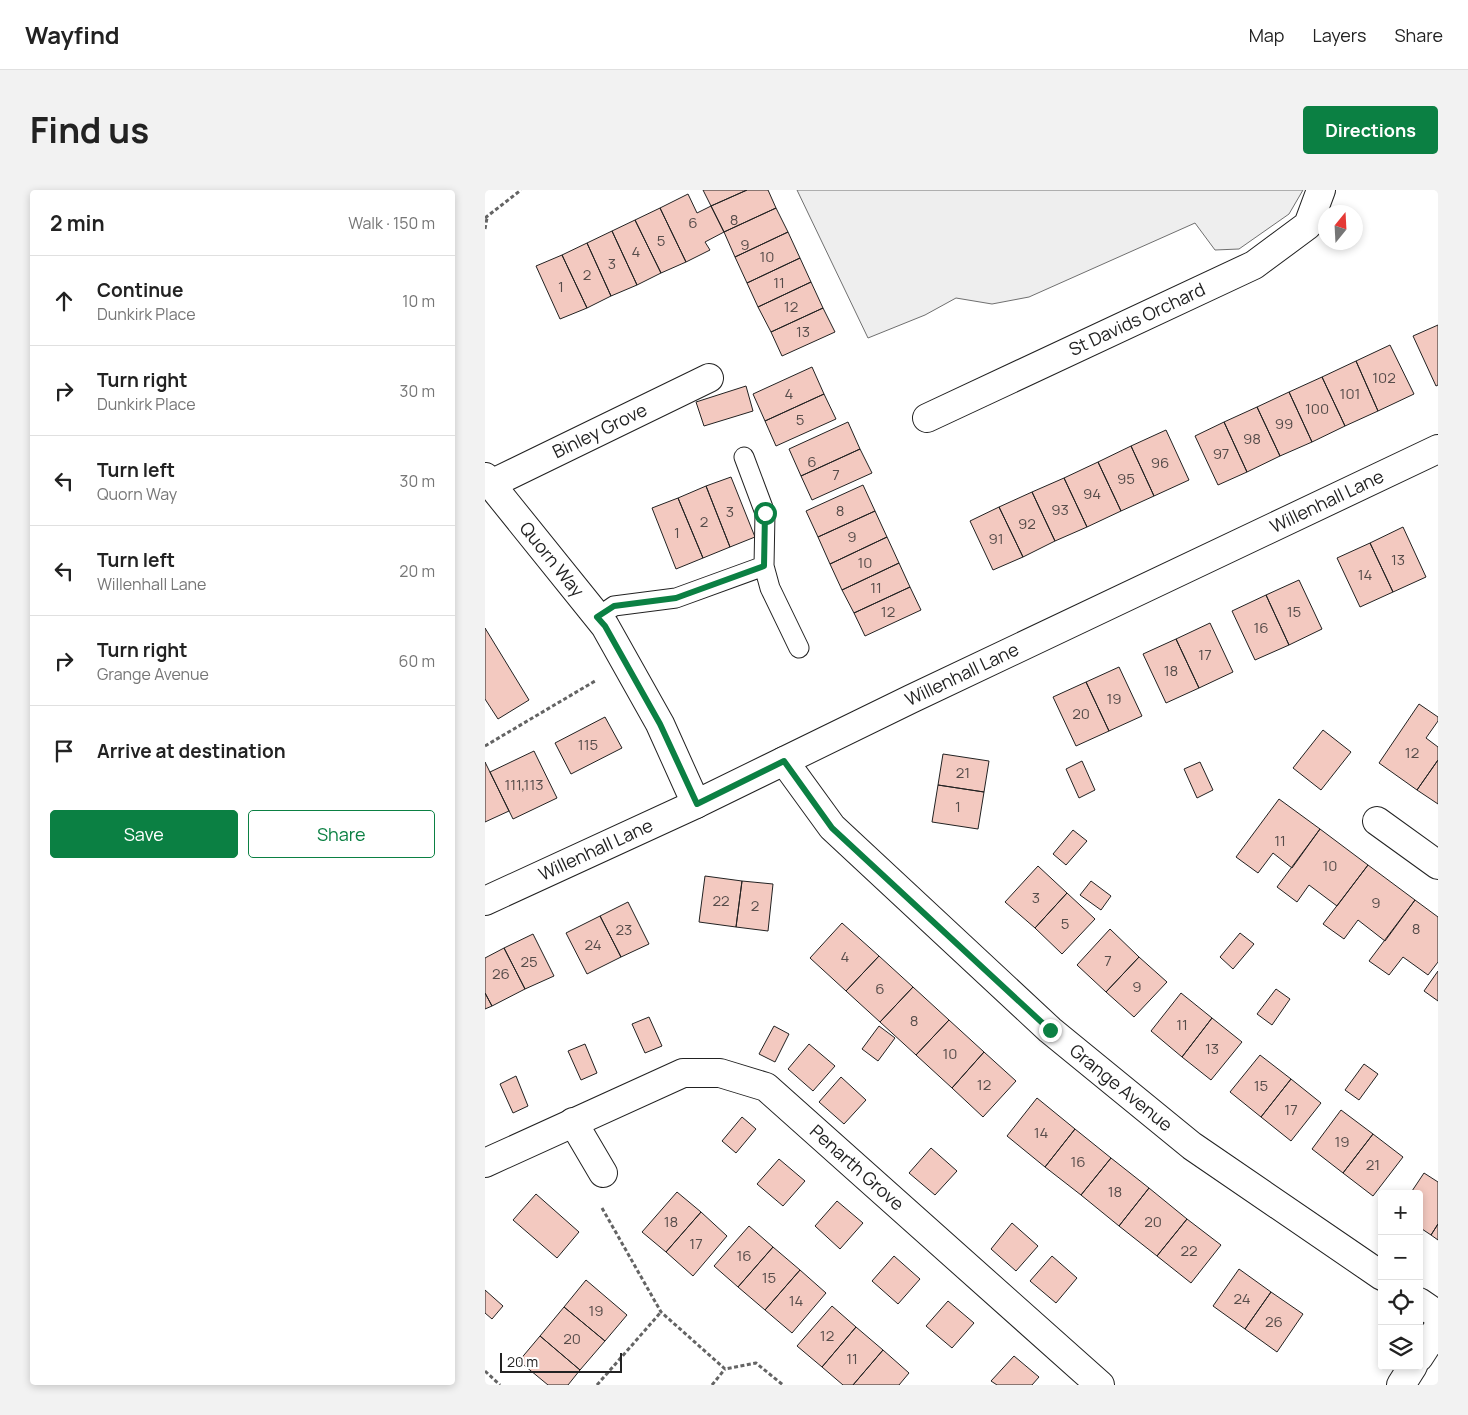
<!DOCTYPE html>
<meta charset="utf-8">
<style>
body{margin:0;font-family:Manrope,sans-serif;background:#f2f2f2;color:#222}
.controls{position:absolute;right:15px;bottom:15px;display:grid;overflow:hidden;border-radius:5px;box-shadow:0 2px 8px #0003}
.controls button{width:45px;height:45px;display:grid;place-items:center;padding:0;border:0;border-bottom:1px solid #e0e0e0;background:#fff;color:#222;font:25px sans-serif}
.compass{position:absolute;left:833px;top:15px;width:45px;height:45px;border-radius:50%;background:#fff;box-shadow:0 2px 8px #0003;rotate:18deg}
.scale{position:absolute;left:15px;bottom:12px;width:122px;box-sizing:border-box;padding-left:5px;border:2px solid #222;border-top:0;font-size:14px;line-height:18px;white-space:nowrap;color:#222;-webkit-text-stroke:4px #fff;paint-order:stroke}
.stop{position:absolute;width:15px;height:15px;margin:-11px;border:4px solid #0b8043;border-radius:50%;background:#fff}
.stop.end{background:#0b8043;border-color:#fff;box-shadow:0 1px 5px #0008}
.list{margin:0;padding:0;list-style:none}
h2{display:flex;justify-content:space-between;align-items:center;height:65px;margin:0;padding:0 20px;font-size:21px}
h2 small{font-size:16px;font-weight:400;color:#767676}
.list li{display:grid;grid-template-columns:32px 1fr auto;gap:15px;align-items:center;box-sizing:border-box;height:90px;padding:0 20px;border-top:1px solid #e0e0e0}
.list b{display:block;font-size:19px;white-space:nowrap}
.list p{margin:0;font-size:16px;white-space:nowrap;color:#767676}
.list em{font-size:16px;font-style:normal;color:#767676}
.actions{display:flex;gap:10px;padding:15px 20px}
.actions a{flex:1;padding:11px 0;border:1px solid #0b8043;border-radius:5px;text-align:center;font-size:18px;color:#0b8043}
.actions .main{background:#0b8043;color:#fff}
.icon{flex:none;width:28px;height:28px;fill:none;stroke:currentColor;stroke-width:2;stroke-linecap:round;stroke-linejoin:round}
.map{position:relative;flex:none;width:953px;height:1195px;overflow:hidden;border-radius:5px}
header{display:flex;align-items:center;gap:30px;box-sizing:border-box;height:70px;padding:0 25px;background:#fff;border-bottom:1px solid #e0e0e0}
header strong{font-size:24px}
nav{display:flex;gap:28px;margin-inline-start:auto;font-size:18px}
.intro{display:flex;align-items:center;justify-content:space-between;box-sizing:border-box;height:120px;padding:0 30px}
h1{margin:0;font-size:35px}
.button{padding:12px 22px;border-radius:5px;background:#0b8043;color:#fff;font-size:18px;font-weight:700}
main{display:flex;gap:30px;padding:0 30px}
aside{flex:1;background:#fff;border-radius:5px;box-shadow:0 2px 8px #0003}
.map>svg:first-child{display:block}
.green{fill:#eee;stroke:#6f6f6f}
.building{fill:#f3c9c0;stroke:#222}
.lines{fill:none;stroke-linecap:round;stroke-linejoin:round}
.service-casing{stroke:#222;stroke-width:21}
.minor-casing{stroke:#222;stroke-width:30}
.tertiary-casing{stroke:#222;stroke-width:30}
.path{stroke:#646464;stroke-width:3;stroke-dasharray:4 2.5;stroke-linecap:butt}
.service{stroke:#fff;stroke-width:19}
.minor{stroke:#fff;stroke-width:28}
.tertiary{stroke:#fff;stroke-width:28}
.route{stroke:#0b8043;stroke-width:6}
.labels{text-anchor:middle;stroke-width:4;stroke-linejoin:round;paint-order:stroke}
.number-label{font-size:15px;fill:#564c4a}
.street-label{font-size:18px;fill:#222;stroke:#fff}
</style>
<header>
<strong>Wayfind</strong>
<nav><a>Map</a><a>Layers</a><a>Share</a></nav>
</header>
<div class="intro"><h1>Find us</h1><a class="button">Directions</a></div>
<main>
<aside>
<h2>2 min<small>Walk · 150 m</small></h2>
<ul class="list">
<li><svg class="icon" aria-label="ahead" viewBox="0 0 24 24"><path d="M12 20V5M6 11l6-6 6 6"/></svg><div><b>Continue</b><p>Dunkirk Place</p></div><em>10 m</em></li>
<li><svg class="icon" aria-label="right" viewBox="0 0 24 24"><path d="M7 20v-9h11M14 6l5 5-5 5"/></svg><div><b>Turn right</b><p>Dunkirk Place</p></div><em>30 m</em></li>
<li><svg class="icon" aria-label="left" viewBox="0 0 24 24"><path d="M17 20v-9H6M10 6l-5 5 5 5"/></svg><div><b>Turn left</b><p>Quorn Way</p></div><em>30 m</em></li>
<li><svg class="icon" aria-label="left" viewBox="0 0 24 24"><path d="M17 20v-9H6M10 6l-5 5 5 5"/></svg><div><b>Turn left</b><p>Willenhall Lane</p></div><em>20 m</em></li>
<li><svg class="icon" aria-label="right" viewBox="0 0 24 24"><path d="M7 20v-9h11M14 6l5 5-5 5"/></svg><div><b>Turn right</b><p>Grange Avenue</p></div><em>60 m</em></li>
<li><svg class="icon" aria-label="arrive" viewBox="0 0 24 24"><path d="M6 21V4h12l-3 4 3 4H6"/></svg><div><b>Arrive at destination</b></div></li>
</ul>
<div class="actions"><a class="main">Save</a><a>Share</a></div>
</aside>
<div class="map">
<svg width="953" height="1195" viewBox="0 0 953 1195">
<rect width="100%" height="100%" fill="#fff"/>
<path class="green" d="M312,0H818L804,24L754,59L730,60L710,33L544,107L507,114L471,108L440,125L383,148Z"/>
<path class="building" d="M218,0H262L226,16Z
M262,0H283L291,18L239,42L226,16Z
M203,4L212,23L226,16L239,42L220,52L225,60L201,72L175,18Z
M175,18L201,72L176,83L150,30Z
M291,18L303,42L250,67L239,42Z
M150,30L176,83L152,95L127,41Z
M127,41L152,95L126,106L102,53Z
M303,42L315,68L262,93L250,67Z
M102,53L126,106L102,118L77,65Z
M77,65L102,118L75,129L51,76Z
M315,68L326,92L273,117L262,93Z
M326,92L338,118L286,142L273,117Z
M338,118L350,142L297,166L286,142Z
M953,135V195L951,196L928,146Z
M905,155L929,204L893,221L871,171Z
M871,171L893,221L860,236L837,187Z
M327,177L339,204L280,231L268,204Z
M837,187L860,236L827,252L804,202Z
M261,196L268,221L219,236L211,212Z
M804,202L827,252L795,266L772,217Z
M339,204L351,229L291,256L280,231Z
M772,217L795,266L762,282L739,232Z
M363,232L375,259L316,286L304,259Z
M739,232L762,282L733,295L710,246Z
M681,240L704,290L669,306L646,256Z
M646,256L669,306L636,321L613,272Z
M375,259L387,283L327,310L316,286Z
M613,272L636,321L602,337L579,288Z
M246,287L270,347L245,357L221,296Z
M579,288L602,337L570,351L547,302Z
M378,295L390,321L333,347L321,321Z
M221,296L245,357L218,368L193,308Z
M547,302L570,351L538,367L514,317Z
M193,308L218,368L191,379L167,318Z
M514,317L538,367L508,380L485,331Z
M390,321L402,347L345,374L333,347Z
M918,337L941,387L908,402L885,353Z
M402,347L414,373L357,400L345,374Z
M885,353L908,402L875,417L852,368Z
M414,373L425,397L369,423L357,400Z
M814,390L837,439L804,455L781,405Z
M425,397L436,420L380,446L369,423Z
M781,405L804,455L770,470L747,421Z
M725,433L748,482L714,498L691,449Z
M0,438L44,510L13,529L0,509Z
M691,449L714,498L681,513L658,464Z
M634,477L657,526L624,541L601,492Z
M601,492L624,541L591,556L568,507Z
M934,514L953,527V531L941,548L953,557V570L932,600L894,573Z
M120,527L137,558L86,584L70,553Z
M838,540L866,562L836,600L808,578Z
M49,561L72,608L28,629L5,582Z
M458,564L504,571L499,602L453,595Z
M953,570V614L932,600Z
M597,571L610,600L594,608L581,579Z
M0,572L24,621L0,632Z
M715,572L728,600L712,608L699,579Z
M453,595L499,602L493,639L447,632Z
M794,609L835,639L807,678L788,663L773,683L751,667Z
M835,639L883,675L852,716L824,695L812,712L792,697Z
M588,640L602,651L581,675L568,664Z
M883,675L930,710L900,751L873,730L859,749L838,734Z
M553,676L582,703L550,738L520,712Z
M220,686L257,691L251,737L214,732Z
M257,691L288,694L283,741L251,737Z
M606,691L626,706L616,720L595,705Z
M582,703L610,729L577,764L550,738Z
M930,710L953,727V772L943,785L918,767L904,785L884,771Z
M143,712L164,754L136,767L115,726Z
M115,726L136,767L102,784L81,743Z
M357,733L394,766L361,801L325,768Z
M625,739L654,767L621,802L592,775Z
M755,743L769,754L748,779L735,767Z
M48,744L69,786L40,799L19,758Z
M19,758L40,799L7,816L0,803V768Z
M394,766L428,797L395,832L361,801Z
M654,767L682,792L649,827L621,802Z
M953,781V811L939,801Z
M428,797L464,830L431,865L395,832Z
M791,799L805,809L787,835L772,824Z
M0,803L7,816L0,819Z
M696,803L727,828L697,867L666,841Z
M164,827L177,856L160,863L147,834Z
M727,828L757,852L726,890L697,867Z
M464,830L499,862L467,898L431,865Z
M289,836L304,844L290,872L274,864Z
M394,836L410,848L393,871L377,859Z
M100,854L112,883L96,890L83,861Z
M324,854L350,876L328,901L303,879Z
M499,862L531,891L498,927L467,898Z
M775,865L806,889L776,927L745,902Z
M879,874L893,884L874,910L860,900Z
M31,886L43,916L28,923L15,894Z
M356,887L381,910L359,934L334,912Z
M806,889L836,913L806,951L776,927Z
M552,908L590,939L560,977L522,946Z
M856,920L888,944L858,983L827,959Z
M257,927L271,939L251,963L237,951Z
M590,939L626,968L596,1005L560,977Z
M888,944L918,967L888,1006L858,983Z
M446,958L472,981L450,1005L424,983Z
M626,968L664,998L634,1036L596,1005Z
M294,969L320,991L298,1016L272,994Z
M939,983L953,992V1034L946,1045L934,1037V1004H925Z
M664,998L702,1029L672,1066L634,1036Z
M192,1002L216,1022L181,1062L157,1042Z
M51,1004L94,1042L72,1068L28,1030Z
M352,1011L378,1033L355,1059L330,1036Z
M216,1022L242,1046L208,1086L181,1062Z
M702,1029L736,1055L706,1093L672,1066Z
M527,1033L553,1056L531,1081L506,1059Z
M953,1034V1050L946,1045Z
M264,1036L288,1057L253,1097L229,1076Z
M288,1057L315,1080L280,1120L253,1097Z
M409,1066L435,1089L413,1114L387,1091Z
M567,1066L592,1088L571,1113L545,1091Z
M754,1079L786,1102L760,1139L728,1116Z
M315,1080L341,1103L307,1143L280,1120Z
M101,1090L142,1125L120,1151L79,1117Z
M0,1100L18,1116L7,1129L0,1123Z
M786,1102L818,1124L792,1162L760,1139Z
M463,1111L489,1133L467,1158L441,1136Z
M347,1116L371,1137L337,1177L312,1156Z
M79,1117L120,1151L95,1180L55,1146Z
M371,1137L398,1160L368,1195H358L337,1177Z
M55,1146L95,1180L83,1195H63L34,1171Z
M398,1160L424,1183L414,1195H368Z
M529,1166L554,1187L547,1195H512L506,1191Z"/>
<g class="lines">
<g class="service-casing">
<path id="service" d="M259,267L280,323L279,376L285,398L314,458
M113,427L129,416L191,408L279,376"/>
</g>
<g class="minor-casing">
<g id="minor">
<path id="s1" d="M442,228L769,75L823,35L836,0"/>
<path id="s2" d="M6,294L224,188"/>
<path id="s3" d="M299,571L347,637L565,840L707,956L897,1086"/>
<path d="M892,631L953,675"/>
<path d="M88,932L118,983"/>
<path id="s4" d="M0,973L198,883H235L281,897L615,1195"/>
<path d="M934,1112L953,1125"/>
<path d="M934,1167L953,1138"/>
<path d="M916,1195L928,1176"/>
</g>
</g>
<g class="tertiary-casing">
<g id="tertiary">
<path id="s5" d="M0,287L120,436L175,534L211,614"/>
<path id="s6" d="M0,711L211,614L426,509L953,259"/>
</g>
</g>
<path class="path" d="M0,28L36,0
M0,39L2,28
M0,556L110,491
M117,1018L176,1122L240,1179L271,1173L298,1195
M0,1181L15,1195
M112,1195L176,1122
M227,1195L240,1179"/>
<use href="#service" class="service"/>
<use href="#minor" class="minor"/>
<use href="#tertiary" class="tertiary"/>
</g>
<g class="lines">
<path class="route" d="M280,323L279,376L191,408L129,416L112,427L120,436L175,534L212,614L299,571L347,638L565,840"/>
</g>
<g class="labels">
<g class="number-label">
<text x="249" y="35">8</text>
<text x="208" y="38">6</text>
<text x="176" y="56">5</text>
<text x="260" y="60">9</text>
<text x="151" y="67">4</text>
<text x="282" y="72">10</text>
<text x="127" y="79">3</text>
<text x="102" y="90">2</text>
<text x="294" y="98">11</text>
<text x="76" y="102">1</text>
<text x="306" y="122">12</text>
<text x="318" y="147">13</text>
<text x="899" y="193">102</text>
<text x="304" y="209">4</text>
<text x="865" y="209">101</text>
<text x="832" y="224">100</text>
<text x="315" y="235">5</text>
<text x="799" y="239">99</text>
<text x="767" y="254">98</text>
<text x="736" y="269">97</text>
<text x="327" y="277">6</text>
<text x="675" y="278">96</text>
<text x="351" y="290">7</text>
<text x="641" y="294">95</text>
<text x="607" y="309">94</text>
<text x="575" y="325">93</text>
<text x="355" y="326">8</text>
<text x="245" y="327">3</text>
<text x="219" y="337">2</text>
<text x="542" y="339">92</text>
<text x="192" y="348">1</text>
<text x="367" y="352">9</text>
<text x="511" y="354">91</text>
<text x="913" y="375">13</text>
<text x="380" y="378">10</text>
<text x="880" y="390">14</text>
<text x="391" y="403">11</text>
<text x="403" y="427">12</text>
<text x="809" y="427">15</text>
<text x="776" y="443">16</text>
<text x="720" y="470">17</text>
<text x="686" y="486">18</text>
<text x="629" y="514">19</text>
<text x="596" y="529">20</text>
<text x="103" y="560">115</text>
<text x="927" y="568">12</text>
<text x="478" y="588">21</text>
<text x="39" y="600">111,113</text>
<text x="473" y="622">1</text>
<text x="795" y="656">11</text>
<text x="845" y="681">10</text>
<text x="551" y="713">3</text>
<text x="236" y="716">22</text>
<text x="891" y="718">9</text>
<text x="270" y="721">2</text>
<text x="580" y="739">5</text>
<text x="931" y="744">8</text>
<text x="139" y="745">23</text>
<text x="108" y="760">24</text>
<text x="360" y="772">4</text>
<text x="623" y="776">7</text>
<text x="44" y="777">25</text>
<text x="16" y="789">26</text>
<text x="652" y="802">9</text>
<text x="395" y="804">6</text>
<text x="429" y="836">8</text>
<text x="697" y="840">11</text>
<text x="727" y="864">13</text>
<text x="465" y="869">10</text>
<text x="499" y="900">12</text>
<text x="776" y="901">15</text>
<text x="806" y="925">17</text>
<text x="556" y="948">14</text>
<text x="857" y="957">19</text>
<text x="593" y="977">16</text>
<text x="888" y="980">21</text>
<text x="630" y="1007">18</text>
<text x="186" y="1037">18</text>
<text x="668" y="1037">20</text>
<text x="211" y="1059">17</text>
<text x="704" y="1066">22</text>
<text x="259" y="1071">16</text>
<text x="284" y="1093">15</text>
<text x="757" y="1114">24</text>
<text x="311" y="1116">14</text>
<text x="111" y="1126">19</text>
<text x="789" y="1137">26</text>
<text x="342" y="1151">12</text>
<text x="87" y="1154">20</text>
<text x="367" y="1174">11</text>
</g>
<g class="street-label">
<text dy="6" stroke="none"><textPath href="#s1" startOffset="232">St Davids Orchard</textPath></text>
<text dy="6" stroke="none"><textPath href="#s2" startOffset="121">Binley Grove</textPath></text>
<text dy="6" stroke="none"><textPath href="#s6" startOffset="932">Willenhall Lane</textPath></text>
<text dy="6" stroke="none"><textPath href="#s5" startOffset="106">Quorn Way</textPath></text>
<text dy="6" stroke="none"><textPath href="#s6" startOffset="528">Willenhall Lane</textPath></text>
<text dy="6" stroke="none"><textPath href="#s6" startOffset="122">Willenhall Lane</textPath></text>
<text dy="6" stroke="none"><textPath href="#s3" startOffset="471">Grange Avenue</textPath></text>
<text dy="6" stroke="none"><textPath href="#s4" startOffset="424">Penarth Grove</textPath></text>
</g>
</g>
</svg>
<div class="controls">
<button>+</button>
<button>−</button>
<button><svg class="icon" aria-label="locate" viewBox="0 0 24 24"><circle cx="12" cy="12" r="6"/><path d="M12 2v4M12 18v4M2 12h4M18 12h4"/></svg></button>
<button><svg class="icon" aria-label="layers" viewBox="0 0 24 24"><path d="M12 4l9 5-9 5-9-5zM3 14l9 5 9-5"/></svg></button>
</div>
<svg class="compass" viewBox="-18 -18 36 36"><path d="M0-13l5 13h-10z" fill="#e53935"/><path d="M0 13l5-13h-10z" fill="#767676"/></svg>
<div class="scale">20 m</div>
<div class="stop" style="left:280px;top:323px"></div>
<div class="stop end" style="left:565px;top:840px"></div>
</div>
</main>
